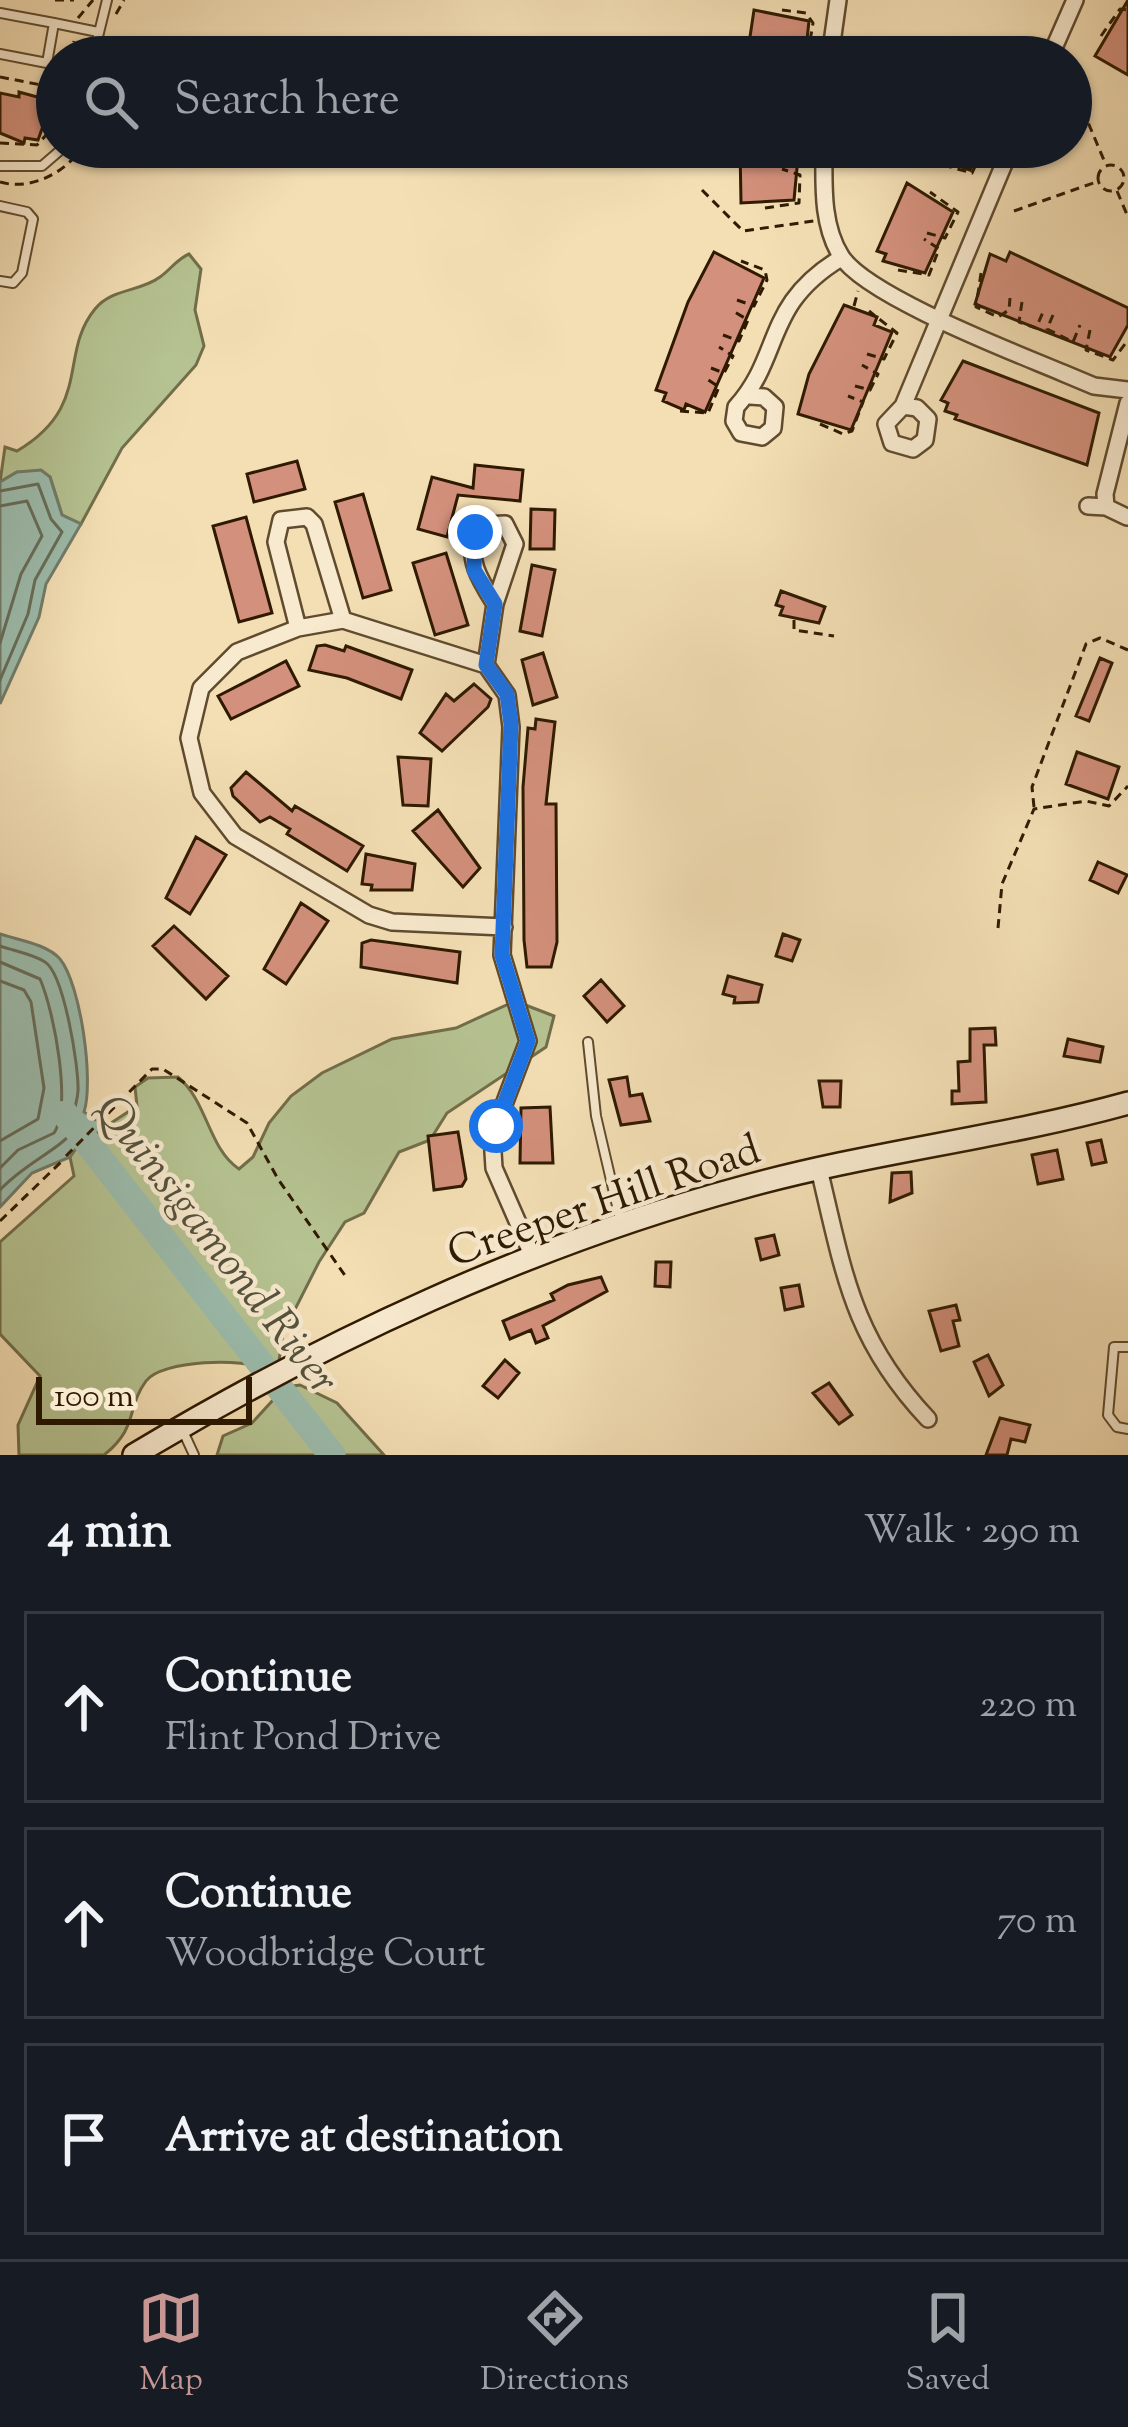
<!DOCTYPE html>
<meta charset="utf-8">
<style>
body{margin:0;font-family:"Sorts Mill Goudy",serif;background:#20242c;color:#f1f3f6}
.scale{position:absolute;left:36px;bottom:30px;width:216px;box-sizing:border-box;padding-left:12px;border:6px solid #2f1a01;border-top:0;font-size:33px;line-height:42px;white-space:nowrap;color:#2f1a01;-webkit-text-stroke:9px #f8eacf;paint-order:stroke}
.stop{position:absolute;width:36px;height:36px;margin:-27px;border:9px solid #1a73e8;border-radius:50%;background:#fff}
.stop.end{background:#1a73e8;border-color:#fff;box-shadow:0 3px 12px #0008}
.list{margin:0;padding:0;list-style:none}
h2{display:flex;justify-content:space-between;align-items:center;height:156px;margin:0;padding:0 48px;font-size:51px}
h2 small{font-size:39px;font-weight:400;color:#9ea1a6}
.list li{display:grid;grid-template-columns:78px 1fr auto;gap:36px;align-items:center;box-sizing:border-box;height:192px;margin:0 24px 24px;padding:0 24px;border:3px solid #363941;border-radius:0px}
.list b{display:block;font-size:45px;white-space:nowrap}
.list p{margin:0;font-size:39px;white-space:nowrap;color:#9ea1a6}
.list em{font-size:39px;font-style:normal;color:#9ea1a6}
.icon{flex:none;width:66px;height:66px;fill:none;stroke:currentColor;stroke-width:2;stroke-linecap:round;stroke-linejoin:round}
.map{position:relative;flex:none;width:1128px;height:1455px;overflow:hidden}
.search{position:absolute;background:#171b24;box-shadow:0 3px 9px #0004;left:36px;right:36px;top:36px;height:132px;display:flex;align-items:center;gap:30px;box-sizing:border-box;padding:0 42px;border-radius:66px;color:#9ea1a6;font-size:45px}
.sheet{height:804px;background:#171b24}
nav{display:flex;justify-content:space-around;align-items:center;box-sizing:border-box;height:168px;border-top:3px solid #363941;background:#171b24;font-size:33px;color:#9ea1a6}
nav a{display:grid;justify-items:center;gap:6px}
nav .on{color:#c59692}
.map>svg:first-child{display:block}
.green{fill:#b6c392;stroke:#726e4a;stroke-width:3}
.water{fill:#9cbdae;stroke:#707c69;stroke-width:3}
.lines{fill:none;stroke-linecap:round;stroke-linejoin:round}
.shore{stroke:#666c58;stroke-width:3}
.river{stroke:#9cbdae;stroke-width:27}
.building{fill:#d3907c;stroke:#2f1a01;stroke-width:3}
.lane-casing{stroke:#604b2e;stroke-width:12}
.street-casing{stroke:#604b2e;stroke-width:20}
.secondary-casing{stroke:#2f1a01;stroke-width:26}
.path{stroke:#2f1a01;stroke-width:3;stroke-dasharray:9 6;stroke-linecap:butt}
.lane{stroke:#f8eacf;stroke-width:8}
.street{stroke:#f8eacf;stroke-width:15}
.secondary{stroke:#f8eacf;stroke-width:21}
.route{stroke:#1a73e8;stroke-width:15}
.labels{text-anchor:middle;stroke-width:9;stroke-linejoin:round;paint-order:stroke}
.street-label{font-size:42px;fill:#2f1a01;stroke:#f8eacf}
.water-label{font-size:45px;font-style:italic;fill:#55533e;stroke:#f8eacf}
</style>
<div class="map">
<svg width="1128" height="1455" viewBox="0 0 1128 1455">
<rect width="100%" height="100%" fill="#f4dfb5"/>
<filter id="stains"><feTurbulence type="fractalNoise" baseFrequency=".00167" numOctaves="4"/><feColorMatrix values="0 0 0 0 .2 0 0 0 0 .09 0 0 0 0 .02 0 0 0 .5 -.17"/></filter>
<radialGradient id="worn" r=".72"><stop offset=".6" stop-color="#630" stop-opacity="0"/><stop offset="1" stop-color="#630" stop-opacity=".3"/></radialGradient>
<path class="green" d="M189,254L201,269L195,310L204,346L196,365L122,448L81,524L62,515L50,477L17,472L0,482L5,447L17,451C93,406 58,354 95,309C112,288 140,292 160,277C171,269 177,259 189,254Z
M515,1001L554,1016L546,1047L447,1113L430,1140L399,1152L364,1213L345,1222L319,1262L283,1333L279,1361L266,1370C246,1357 161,1360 146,1381C126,1408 139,1427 104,1455H19L18,1425L40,1376L0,1334V1242L74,1176L70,1157L79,1144L137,1106L135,1087L148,1078L178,1077C208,1102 208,1148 239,1169L253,1157L269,1123L291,1096L322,1073L392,1039L456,1028Z
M300,1385L337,1403L384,1455H217L223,1436L252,1423L285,1387Z"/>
<path class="water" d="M41,470L50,477L62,515L81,524L46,584L39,617L0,704V482L17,472Z
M0,934C18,940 47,944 60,959C81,985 94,1082 84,1112L107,1127L79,1144L70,1157L32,1173L0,1207Z"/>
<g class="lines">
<path class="shore" d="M0,491L38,484L51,519L62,532L35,580L28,614L0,680
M0,506L27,501L42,536L21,574L0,643
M0,946C14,951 33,954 45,962C64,974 79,1067 78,1091C77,1107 70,1111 79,1126C57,1152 25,1163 0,1190
M0,962L40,979C54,1011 72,1105 54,1133L18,1150L0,1168
M0,981L24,990L31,1002L44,1088L38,1119L0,1141"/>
<path class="river" d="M65,1114L332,1455"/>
</g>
<path class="building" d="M1128,0V75L1095,56Z
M754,10L809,21L806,49L786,47L785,57H747Z
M19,92L52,101L38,140L25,138L24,143L0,133V93L19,97Z
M740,147H799L794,200L741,203Z
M908,147H981L970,170Z
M907,183L953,212L925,273L883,261L886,254L877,251Z
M714,252L764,278L705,412L686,404L684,410L663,401L666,393L656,390L688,302Z
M1010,252L1128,308V325L1110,357L975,304L990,254L1006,261Z
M844,305L877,317L874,325L892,332L851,430L798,414L809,374Z
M963,361L1099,413L1087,465L955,419L957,415L945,411L948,403L941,400Z
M297,461L305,489L254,502L247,474Z
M475,465L523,470L520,501L458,495L447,537L418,529L432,477L473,488Z
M363,494L391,590L363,598L335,502Z
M531,509L555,510L554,549H530Z
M246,517L272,613L239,622L213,526Z
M446,553L468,625L435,635L413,563Z
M532,565L555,570L542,636L520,631Z
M781,591L825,607L819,623L780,615L783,607L776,605Z
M325,645L344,651L346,646L412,670L401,699L347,678L309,670L317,646Z
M543,653L557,697L533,705L522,660Z
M1100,658L1112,663L1089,721L1076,716Z
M286,661L299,686L231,719L218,696Z
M474,684L491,699L488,707L442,751L420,733L446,694L454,701Z
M536,719L555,722L546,804H556L557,942L551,967H527L524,940L523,787L528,728L535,729Z
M1077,752L1119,767L1108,799L1066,784Z
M398,757L431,759L428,806L403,805Z
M246,772L292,811L295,806L363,846L347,871L287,834L290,829L270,817L260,822L233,796L231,788Z
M438,810L480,868L463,887L413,831Z
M196,837L226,855L190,914L166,898Z
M366,854L415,864L412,890H371L372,885L362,884Z
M1098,862L1127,875L1118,893L1090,880Z
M301,903L328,921L286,984L264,969Z
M174,926L228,976L206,999L153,946Z
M783,934L800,940L792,961L776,956Z
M371,940L460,952L457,983L361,967L362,943Z
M728,976L762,985L758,1002L734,1003L735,997L723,994Z
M601,980L624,1006L607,1022L584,996Z
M995,1028L996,1045H984L986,1102L952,1104V1091H959L958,1062L970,1061V1029Z
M1068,1039L1103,1047L1100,1062L1064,1056Z
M627,1077L630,1096L642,1094L650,1121L621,1125L609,1080Z
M819,1081H841L840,1107H823Z
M550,1107L553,1163H520L521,1108Z
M458,1132L466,1179L462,1186L434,1190L428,1136Z
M1101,1140L1106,1162L1092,1165L1087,1143Z
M1057,1150L1063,1179L1038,1184L1032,1155Z
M911,1172L912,1193L890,1202L892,1173Z
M774,1235L779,1255L761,1260L756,1239Z
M656,1262H671L670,1287L655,1286Z
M601,1277L607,1291L543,1326L548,1338L536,1343L531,1330L510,1339L503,1321L554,1300L551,1294L568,1285Z
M799,1285L803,1306L785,1310L781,1288Z
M956,1305L960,1320L953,1321L959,1346L941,1351L929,1311Z
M988,1355L1003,1385L989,1396L974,1362Z
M505,1360L519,1373L498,1398L483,1386Z
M829,1383L852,1415L839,1424L813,1393Z
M1000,1418L1030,1425L1025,1442L1011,1439L1007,1455H986Z"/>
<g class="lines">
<g class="lane-casing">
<path id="lane" d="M0,13L54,23L47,63L0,54
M54,23L98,32
M93,57L107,0
M0,166H42L64,147
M0,206L27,212L33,219L22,273L13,283L0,281
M588,1042L596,1116L621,1223
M1128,1347H1114L1108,1415L1117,1427L1128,1429
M182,1429L194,1455"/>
</g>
<g class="street-casing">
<path id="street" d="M830,57L838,0
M1050,57L1075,0
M824,147C824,183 821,224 841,256C866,296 1016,353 1063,373L1094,386L1128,390
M750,396L764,397L775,407L773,428L762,437L741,433L734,421L736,407C783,355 763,305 841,258
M903,406L917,408L928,419L925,440L913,449L892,443L886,424L903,406L1011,147
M1088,506L1106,507
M1127,517L1106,507L1105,494L1128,403
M298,628L276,542L281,520L307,517L314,524L343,620
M486,665L495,604L515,544L505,524L483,525L475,532C467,561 480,580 495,604
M504,927L392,922L369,915L235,836L202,793L189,738L201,688L237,652L298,628L343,620L486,665L507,695L511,727L502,955L528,1041L492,1136L494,1168L533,1257
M819,1169C844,1273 852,1338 928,1419"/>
</g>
<g class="secondary-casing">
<path id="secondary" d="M134,1455C322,1342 532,1244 744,1187C870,1152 1002,1138 1128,1103"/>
</g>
<path class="path" d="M55,0H74
M782,10L806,13L813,23L808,53L792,50
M116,14L124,0
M78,18L93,0
M1101,36L1120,9L1128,10
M71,57L74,41
M0,77L57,88
M1071,82L1106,165
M0,143L37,145L57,123
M783,163L799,164L804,147
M1098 178a13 13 0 1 1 26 0a13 13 0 1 1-26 0Z
M943,165L972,173L984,147
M0,182C30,191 66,173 82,147
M702,190L743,231L814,221
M1117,191L1128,217
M765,208L799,203L800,175L782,169
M1014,211L1099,181
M927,233L945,238L958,212L930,192
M898,270L929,275L939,249L924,239
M981,273L976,307L998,317L1009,310L1010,298
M737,300L754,306L767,280L765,270L741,261
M1022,302L1019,322L1036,328L1043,312
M854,306L858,291
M1053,315L1047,329L1073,342L1080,325
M1090,330L1086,350L1113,360L1128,340
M723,335L739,341L748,320L733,311
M867,354L884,359L897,333L869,311
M711,368L724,373L733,356L719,347
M855,386L870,390L878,374L862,365
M680,411L708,413L719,387L704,377
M820,424L843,434L852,431L863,402L848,396
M794,620V630L834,636
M1034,807L1032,787L1086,644L1100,638L1128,650
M998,928L1002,884L1034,809L1086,801L1109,806L1128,786
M66,1156L152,1069H163L247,1123L278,1179L346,1277
M0,1221L61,1162"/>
<use href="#lane" class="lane"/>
<use href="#street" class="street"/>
<use href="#secondary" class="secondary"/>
</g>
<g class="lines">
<path class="route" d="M475,532L474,570L495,604L486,665L507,694L511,724L502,955L528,1041L496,1126"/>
</g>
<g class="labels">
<g class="street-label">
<text transform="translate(603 1199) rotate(-19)" y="15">Creeper Hill Road</text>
</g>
<g class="water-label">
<text transform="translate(219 1243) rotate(52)" y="16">Quinsigamond River</text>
</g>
</g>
<rect width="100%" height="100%" filter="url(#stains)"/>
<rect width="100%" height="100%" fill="url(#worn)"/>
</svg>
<div class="scale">100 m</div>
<div class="stop" style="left:496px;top:1126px"></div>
<div class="stop end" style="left:475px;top:532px"></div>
<div class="search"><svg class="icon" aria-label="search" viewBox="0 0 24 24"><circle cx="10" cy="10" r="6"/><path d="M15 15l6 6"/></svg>Search here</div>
</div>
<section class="sheet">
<h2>4 min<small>Walk · 290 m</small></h2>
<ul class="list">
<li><svg class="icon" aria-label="ahead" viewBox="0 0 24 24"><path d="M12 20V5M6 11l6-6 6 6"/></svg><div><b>Continue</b><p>Flint Pond Drive</p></div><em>220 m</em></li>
<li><svg class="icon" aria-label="ahead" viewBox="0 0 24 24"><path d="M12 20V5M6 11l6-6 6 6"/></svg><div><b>Continue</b><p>Woodbridge Court</p></div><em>70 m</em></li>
<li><svg class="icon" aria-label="arrive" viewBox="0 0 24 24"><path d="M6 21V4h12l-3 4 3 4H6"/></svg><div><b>Arrive at destination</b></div></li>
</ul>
</section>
<nav>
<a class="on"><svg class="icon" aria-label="map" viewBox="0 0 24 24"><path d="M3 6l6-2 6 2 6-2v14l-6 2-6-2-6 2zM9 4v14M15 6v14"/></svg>Map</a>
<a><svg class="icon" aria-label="directions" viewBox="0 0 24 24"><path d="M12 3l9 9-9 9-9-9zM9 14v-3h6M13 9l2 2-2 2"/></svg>Directions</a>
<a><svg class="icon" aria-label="saved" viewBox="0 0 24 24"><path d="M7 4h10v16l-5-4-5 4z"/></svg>Saved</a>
</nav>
